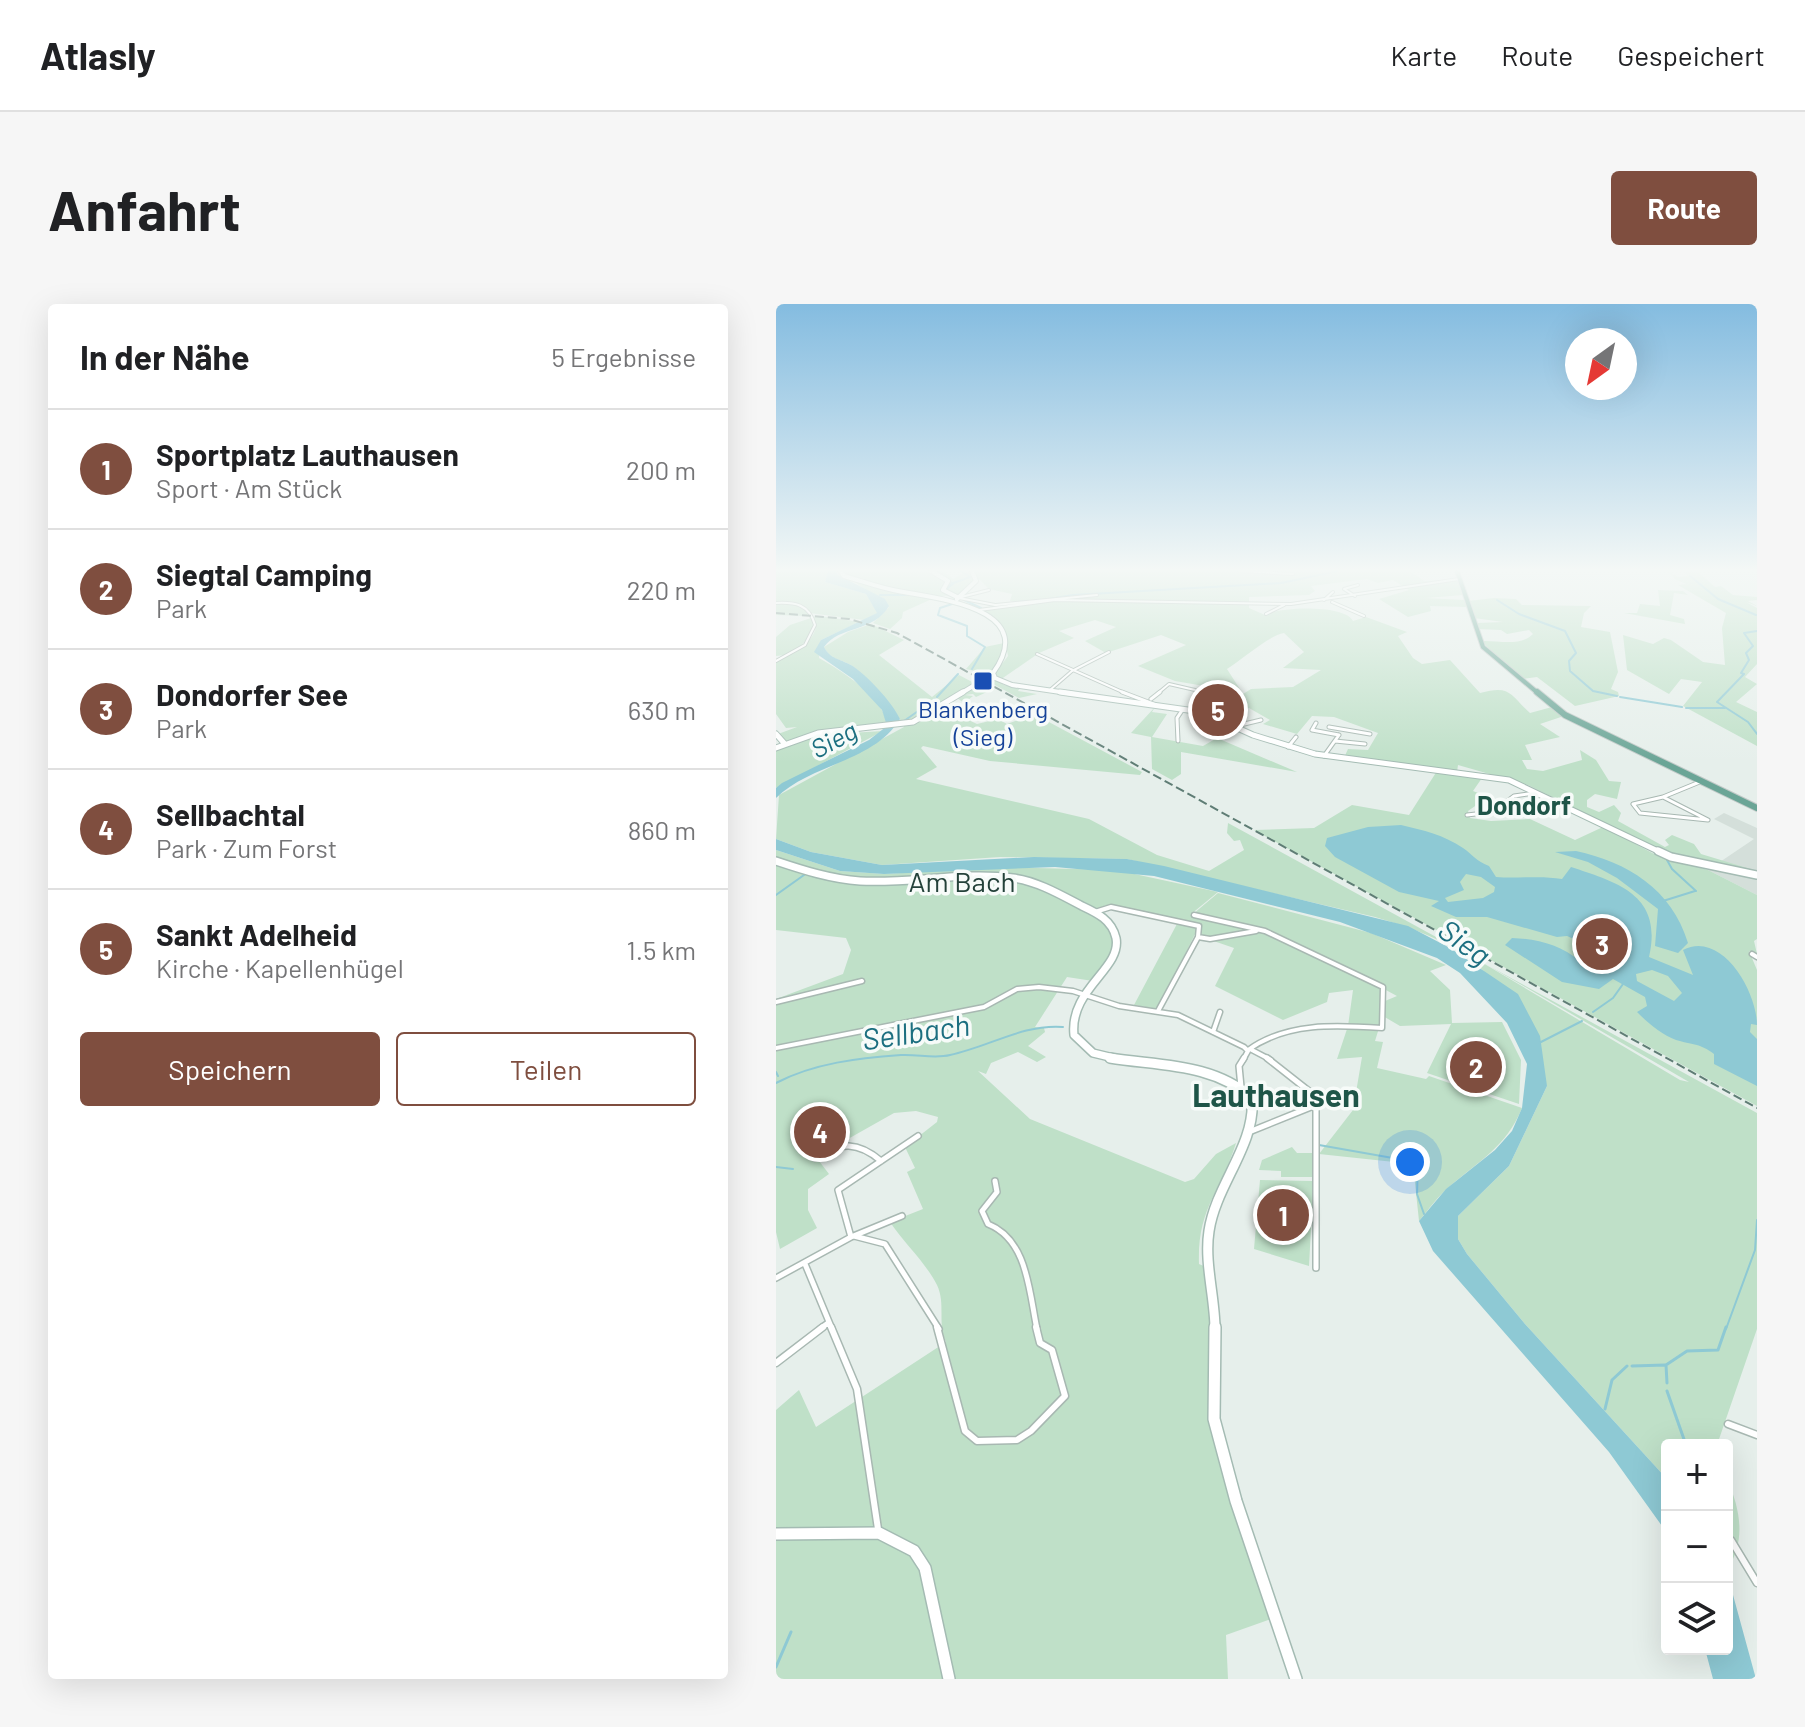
<!DOCTYPE html>
<html lang="de">
<meta charset="utf-8">
<style>
body{margin:0;font-family:Barlow,sans-serif;background:#f6f6f6;color:#202124}
.controls{position:absolute;right:24px;bottom:24px;display:grid;overflow:hidden;border-radius:8px;box-shadow:0 8px 32px #0002}
.controls button{width:72px;height:72px;display:grid;place-items:center;padding:0;border:0;border-bottom:2px solid #e0e0e0;background:#fff;color:#202124;font:40px sans-serif}
.compass{position:absolute;left:789px;top:24px;width:72px;height:72px;border-radius:50%;background:#fff;box-shadow:0 8px 32px #0002;rotate:213deg}
.you{position:absolute;left:634px;top:858px;width:28px;height:28px;margin:-20px;border:6px solid #fff;border-radius:50%;background:#1a73e8;box-shadow:0 0 0 12px #1a73e833}
.badge{display:grid;place-items:center;width:52px;height:52px;border-radius:50%;background:#7f4e3f;color:#fff;font-size:26px;font-weight:700}
.pin{position:absolute;translate:-50% -50%;border:4px solid #fff;box-shadow:0 2px 8px #0006}
.list{margin:0;padding:0;list-style:none}
h2{display:flex;justify-content:space-between;align-items:center;height:104px;margin:0;padding:0 32px;font-size:34px}
h2 small{font-size:26px;font-weight:400;color:#757577}
.list li{display:grid;grid-template-columns:52px 1fr auto;gap:24px;align-items:center;box-sizing:border-box;height:120px;padding:0 32px;border-top:2px solid #e0e0e0}
.list b{display:block;font-size:30px;white-space:nowrap}
.list p{margin:0;font-size:26px;white-space:nowrap;color:#757577}
.list em{font-size:26px;font-style:normal;color:#757577}
.actions{display:flex;gap:16px;padding:24px 32px}
.actions a{flex:1;padding:18px 0;border:2px solid #7f4e3f;border-radius:8px;text-align:center;font-size:28px;color:#7f4e3f}
.actions .main{background:#7f4e3f;color:#fff}
.icon{flex:none;width:44px;height:44px;fill:none;stroke:currentColor;stroke-width:2;stroke-linecap:round;stroke-linejoin:round}
.map{position:relative;flex:none;width:981px;height:1375px;overflow:hidden;border-radius:8px}
header{display:flex;align-items:center;gap:48px;box-sizing:border-box;height:112px;padding:0 40px;background:#fff;border-bottom:2px solid #e0e0e0}
header strong{font-size:38px}
nav{display:flex;gap:44px;margin-inline-start:auto;font-size:28px}
.intro{display:flex;align-items:center;justify-content:space-between;box-sizing:border-box;height:192px;padding:0 48px}
h1{margin:0;font-size:56px}
.button{padding:20px 36px;border-radius:8px;background:#7f4e3f;color:#fff;font-size:28px;font-weight:700}
main{display:flex;gap:48px;padding:0 48px}
aside{flex:1;background:#fff;border-radius:8px;box-shadow:0 8px 32px #0002}
.map>svg:first-child{display:block}
.built{fill:#d4dfda}
.green{fill:#bfe0c8;fill-rule:evenodd}
.water{fill:#8ec9d4;fill-rule:evenodd}
.lines{fill:none;stroke-linecap:round;stroke-linejoin:round}
.stream-far1{stroke:#8ec9d4;stroke-width:2}
.stream{stroke:#8ec9d4;stroke-width:3}
.street-far4-casing{stroke:#a8b8b2;stroke-width:4}
.street-far3-casing{stroke:#a8b8b2;stroke-width:5}
.street-far2-casing{stroke:#a8b8b2;stroke-width:7}
.street-far1-casing{stroke:#a8b8b2;stroke-width:8}
.street-casing{stroke:#a8b8b2;stroke-width:9}
.secondary-far4-casing{stroke:#a4bbb3;stroke-width:6}
.secondary-far3-casing{stroke:#a4bbb3;stroke-width:7}
.secondary-far2-casing{stroke:#a4bbb3;stroke-width:10}
.secondary-far1-casing{stroke:#a4bbb3;stroke-width:12}
.secondary-casing{stroke:#a4bbb3;stroke-width:14}
.primary-far1-casing{stroke:#c2cac8;stroke-width:6}
.primary-casing{stroke:#c2cac8;stroke-width:8}
.street-far4{stroke:#fff;stroke-width:2}
.street-far3{stroke:#fff;stroke-width:3}
.street-far2{stroke:#fff;stroke-width:4}
.street-far1{stroke:#fff;stroke-width:5}
.street{stroke:#fff;stroke-width:6}
.secondary-far4{stroke:#fff;stroke-width:4}
.secondary-far3{stroke:#fff;stroke-width:5}
.secondary-far2{stroke:#fff;stroke-width:7}
.secondary-far1{stroke:#fff;stroke-width:9}
.secondary{stroke:#fff;stroke-width:11}
.primary-far1{stroke:#6aa596;stroke-width:4}
.primary{stroke:#6aa596;stroke-width:6}
.rail{stroke:#5f7d75;stroke-width:2;stroke-dasharray:9 4;stroke-linecap:butt}
.secondary-bridge-casing{stroke:#a4bbb3;stroke-width:6;stroke-linecap:butt}
.secondary-bridge{stroke:#fff;stroke-width:4}
.transit-dot{fill:#1a4fb4;stroke:#f7fbf9;stroke-width:3}
.labels{text-anchor:middle;stroke-width:7;stroke-linejoin:round;paint-order:stroke}
.far-transit-label{font-size:24px;fill:#164399;stroke:#f7fbf9}
.far-water-label{font-size:26px;font-style:italic;fill:#1c6f80;stroke:#f7fbf9}
.far-quarter-label{font-size:26px;font-weight:bold;fill:#1f5548;stroke:#f7fbf9}
.street-label{font-size:28px;fill:#24423a;stroke:#f7fbf9}
.water-label{font-size:30px;font-style:italic;fill:#1c6f80;stroke:#f7fbf9}
.quarter-label{font-size:32px;font-weight:bold;fill:#1f5548;stroke:#f7fbf9}
</style>
<header>
<strong>Atlasly</strong>
<nav><a>Karte</a><a>Route</a><a>Gespeichert</a></nav>
</header>
<div class="intro"><h1>Anfahrt</h1><a class="button">Route</a></div>
<main>
<aside>
<h2>In der Nähe<small>5 Ergebnisse</small></h2>
<ul class="list">
<li><span class="badge">1</span><div><b>Sportplatz Lauthausen</b><p>Sport · Am Stück</p></div><em>200 m</em></li>
<li><span class="badge">2</span><div><b>Siegtal Camping</b><p>Park</p></div><em>220 m</em></li>
<li><span class="badge">3</span><div><b>Dondorfer See</b><p>Park</p></div><em>630 m</em></li>
<li><span class="badge">4</span><div><b>Sellbachtal</b><p>Park · Zum Forst</p></div><em>860 m</em></li>
<li><span class="badge">5</span><div><b>Sankt Adelheid</b><p>Kirche · Kapellenhügel</p></div><em>1.5 km</em></li>
</ul>
<div class="actions"><a class="main">Speichern</a><a>Teilen</a></div>
</aside>
<div class="map">
<svg width="981" height="1375" viewBox="0 0 981 1375">
<rect width="100%" height="100%" fill="#e6efeb"/>
<path class="built" d="M948,509L981,524V591L932,566L978,535L938,515Z"/>
<path class="green" d="M0,267H52L49,278L90,290L102,309L88,316L33,309L30,312L0,311Z
M66,267H167L177,275L187,269L181,267H634L648,277L682,276L687,291L650,294L689,296L691,303L654,302L655,307L632,313L603,295L633,286L617,276L602,279L591,275L535,282L539,287L533,291L473,293V304L489,311C506,302 570,301 577,317L590,313L631,328L622,332L637,354L646,360L674,356L704,389C735,381 733,390 754,409L776,403L788,412L764,420L784,433L749,441L756,456H746L751,465L767,467L806,456L804,446L820,456L833,477L845,478L841,495L819,490L811,496V503L823,508L838,501L845,509L842,517L889,543L893,541L889,536L896,531L918,540L925,550L981,567L884,547L752,481L682,461L681,468L706,474L697,487L712,493L692,507L694,514L715,517L754,515L799,536L827,523L882,552L932,566L981,591V635L978,637L981,650L973,647L981,666V802L478,526L538,524L576,501L633,511L661,467L567,456L572,445L592,446L602,429L558,413L536,412L521,430L487,420L494,416L473,404L465,407L471,403L458,394L429,390L434,383L399,377L362,362L410,341L385,331L330,349L309,337L340,323L319,316L283,327L298,334L263,349L224,376L219,369L232,352C229,332 224,317 205,306L250,298L234,297L236,290L213,285L203,275L183,293C169,290 165,293 154,292C125,288 99,281 71,272ZM508,329L528,348L507,364L545,366L517,383L475,385L467,390L451,365C467,355 492,332 508,329Z
M892,267L902,273L912,272L908,267H921L939,283L945,282L957,291L981,293V296L972,297L981,302L970,298L981,304V360L969,373L981,380L960,398L981,408V442L907,402L926,378L905,375L893,390L851,366L847,331L877,340L888,334L895,336L927,358L949,361L946,324L950,309L902,281L910,280L899,275Z
M76,276L117,288L158,294L127,308L126,314L114,325L97,319L113,303Z
M882,286L907,287L912,291L898,289L894,311L908,315L909,320L848,309H861L864,300L884,302Z
M718,294L740,295L746,301L815,302L808,309L805,323L834,328L842,368L835,385L842,388L843,392L799,402L761,373L746,375L705,337C722,336 744,343 757,330L753,326L731,330L725,326L701,325L700,319L727,318L698,314L692,297Z
M44,312L83,318L45,336L43,354C64,366 110,394 111,422L39,428L10,437L2,430L21,423L10,424L0,410V357L10,351L0,352V333L14,321L35,314C42,327 28,338 20,347C31,340 46,327 37,313Z
M95,320L128,336L103,351L156,393L183,371L213,387L200,393L197,390L189,391L197,392L188,399L181,394L169,402L183,406L166,403L173,412L182,411L201,420L222,415L231,420L258,410L366,468L364,471L214,457L147,442L145,444L161,463L140,475L313,515L381,551L433,567L468,546L464,536L458,537L451,529L452,519L981,809V1025L941,1141H891V1175L749,1020L691,950L682,935V912L733,862L771,782C756,754 732,695 713,673C687,641 637,624 599,613L351,555L224,553L106,561L35,548L0,535L3,491L128,423C117,401 98,380 79,364C69,355 54,357 48,343L72,328ZM663,633L913,778L904,776Z
M228,339L227,354L216,373L228,381L244,384L242,387L261,390L243,394L206,374L207,369L190,365L209,343Z
M379,403L376,408L391,410L376,433L427,442L441,434L521,468L405,448V470L396,476L376,465L375,433L355,429Z
M107,427L0,484V446L41,431Z
M0,546L64,567L109,570L225,563L340,566L442,588L414,611L487,628L605,683L603,724L599,737L607,738L601,764L650,775L653,772L746,804C730,843 704,856 673,883C662,892 653,905 643,917L637,860L543,850L577,806L586,753L561,755L572,722L577,686L553,689L551,698L507,716L439,682L458,644L426,633L424,620L330,601L315,608L336,625L338,645L317,677L291,673L259,723L268,724L269,728L252,742L270,753L261,758L242,748L215,759L210,770L202,767L254,815L409,878L418,875L440,850L460,839C445,888 421,904 423,960L432,964L437,1115L495,1315L450,1331L452,1375H0V1106L23,1086L40,1123L170,1038C161,1019 170,1000 161,981C150,959 128,939 114,918L147,905L131,868L139,864L129,843L161,818L162,813L140,807L118,809L40,853L53,870L32,885V906L41,924L4,945L0,928V695L67,670L75,646L70,634L0,626Z
M442,589L595,629L670,661L654,667L674,686L676,719L726,718L745,756L743,800L651,769L675,720L624,722L607,712L609,697L621,692L608,685L490,626L417,610Z
M402,618L422,624L382,705L358,701Z
M516,843L521,849H539L533,962L478,945L484,876L537,877V873H505V867L483,866L486,856Z
M951,1175C965,1207 970,1237 951,1266Z"/>
<path class="water" d="M52,267H60L62,271L109,295L113,302C97,329 64,321 48,343C54,355 64,355 75,361C91,371 116,398 124,415C98,458 34,460 0,494V484L6,479L93,436L111,422L106,406L77,375L38,348L45,336L101,309L90,290L49,278Z
M625,521C647,526 668,531 687,544C697,551 700,557 713,562L720,573C741,575 764,571 786,575L795,563C844,579 887,592 873,653L917,671L907,646C946,626 981,688 981,721L975,720L974,728L981,735V782L938,760V750C924,739 916,741 900,736C886,731 872,719 861,708L871,702L869,693L837,675L823,685L786,678L729,641L736,634C762,635 784,641 804,657H818L802,637L791,632L781,633L711,613H680L655,602L663,597L623,588L559,553L549,542L551,534L592,523ZM690,570L705,573L719,583L718,588L707,594L672,598L669,594L688,586L684,578ZM876,666L892,672L906,689L898,697L861,677L860,670Z
M0,535L35,548L106,561L258,553L351,555L388,562L632,622L674,644L742,690L764,732L771,782L733,862L682,912V935L691,950L749,1020L891,1175V1229L833,1148L657,947L643,917L670,885L719,846L736,827L746,804L751,760L731,719L684,669L661,654L564,618L378,572L279,563L108,570L64,567L0,546Z
M800,547C851,558 896,585 912,639L902,649L879,642L882,605L841,574L812,558L779,548Z
M951,1269L980,1375H937L929,1345H951Z"/>
<g class="lines">
<path class="stream-far1" d="M162,267L177,280L169,286
M914,272L942,295L980,311
M172,281L194,273L185,267
M104,291H133
M188,296L205,304
M267,296L297,291L505,279L562,267
M721,296L743,310L789,327L800,349L793,357L794,367L817,387L841,392
M235,299L249,297
M176,300L164,304L162,311L191,322V332L209,343L196,365
M981,327L968,329L977,342L970,349L973,356L965,369L968,370L941,398L972,418L981,430
M161,393L182,370
M844,393L906,403
M910,404H949
M128,417L159,395
M891,556L896,565
M896,565L920,587
M0,591L28,571
M887,597L919,587
M817,708L837,694L847,680
M763,739L806,717
M0,768L2,772
M0,779C38,759 83,754 125,751C142,750 158,755 174,751C213,743 246,720 287,723
M516,793L526,803
M543,841L628,856
M633,857L642,859L641,890L648,910
M0,863L17,865
M950,1025L979,946L981,916"/>
<path class="stream" d="M856,1062L889,1061
M891,1079L890,1061L911,1047L942,1046L950,1023
M891,1087L910,1141
M829,1105L836,1076L851,1062
M0,1363L15,1328"/>
<g class="street-far4-casing">
<path id="street-far4" d="M463,267L517,270
M579,292L568,285L582,281
M185,293L213,286
M183,294L219,301
M548,296L557,288
M556,298L588,312
M0,299C19,298 33,300 39,321L29,341L0,357
M220,301L321,291
M203,306L279,296L515,300L683,275
M490,310L508,301
M261,350L351,390
M274,386L296,367L333,348
M381,390L393,380L419,386
M423,390L425,386"/>
</g>
<g class="street-far3-casing">
<path id="street-far3" d="M346,388L380,401
M424,388L419,396L428,400
M375,395L384,388
M418,407L428,400L449,402L460,396
M540,419L536,426L563,431
M460,422L485,416
M553,423L594,430
M402,437L401,414L407,405
M559,437L589,440
M512,443L520,433
M548,452L563,431
M887,493L932,516L864,509L857,500Z
M887,493L926,477
M691,511L717,508L738,492L759,489"/>
</g>
<g class="street-far2-casing">
<path id="street-far2" d="M319,608L335,603L423,622L422,633L382,707
M418,611L489,627L607,683L606,724C560,721 511,718 472,746
M422,633L434,635L480,627
M976,650L981,653
M0,698L86,677
M437,728L444,708
M0,744L208,703L241,685L263,683L297,687L343,702L402,711L468,743L472,747L467,756
M474,745L495,756"/>
</g>
<g class="street-far1-casing">
<path id="street-far1" d="M465,783L463,762L468,754
M543,792L577,800
M540,801V964
M473,828L540,801L543,795L491,754
M39,854C63,837 83,838 105,857
M219,877L221,888L206,907L212,920C252,936 253,988 261,1025
M78,932L109,940L163,1025
M75,933L62,886L142,832
M29,960L56,1025
M0,974L75,933L126,912
M44,1025L52,1019"/>
</g>
<g class="street-casing">
<path id="street" d="M55,1023L81,1085L102,1225
M161,1023L189,1127L201,1137L241,1136L255,1127L289,1092L276,1046L264,1039L260,1023
M0,1059L47,1023
M952,1120L981,1131
M955,1236L981,1279"/>
</g>
<g class="secondary-far4-casing">
<path id="secondary-far4" d="M64,267L68,272C86,277 104,284 122,287C163,295 264,304 217,369L219,374
M155,267L172,277L167,286L181,293
M181,295L200,277L196,267
M219,374L236,381L298,390
M184,390L202,379"/>
</g>
<g class="secondary-far3-casing">
<path id="secondary-far3" d="M284,388L426,408L477,431L539,450L733,476L886,549
M0,430L8,439
M0,444L42,429L137,418L187,388"/>
</g>
<g class="secondary-far2-casing">
<path id="secondary-far2" d="M882,547L895,553L981,571
M0,557C27,566 55,575 84,577C134,580 187,567 237,574C261,577 285,591 306,602C321,609 336,616 340,634C346,665 293,685 298,731L317,749L346,756"/>
</g>
<g class="secondary-far1-casing">
<path id="secondary-far1" d="M334,754C383,762 437,759 476,794C480,841 440,880 433,927C428,958 439,994 439,1025"/>
</g>
<g class="secondary-casing">
<path id="secondary" d="M439,1023L438,1115L460,1197L520,1375
M0,1230L103,1229L138,1247L149,1264L173,1375"/>
</g>
<g class="primary-far1-casing">
<path id="primary-far1" d="M681,267L707,343L763,390"/>
</g>
<g class="primary-casing">
<path id="primary" d="M761,388L789,411L981,504"/>
</g>
<use href="#street-far4" class="street-far4"/>
<use href="#street-far3" class="street-far3"/>
<use href="#street-far2" class="street-far2"/>
<use href="#street-far1" class="street-far1"/>
<use href="#street" class="street"/>
<use href="#secondary-far4" class="secondary-far4"/>
<use href="#secondary-far3" class="secondary-far3"/>
<use href="#secondary-far2" class="secondary-far2"/>
<use href="#secondary-far1" class="secondary-far1"/>
<use href="#secondary" class="secondary"/>
<use href="#primary-far1" class="primary-far1"/>
<use href="#primary" class="primary"/>
<path class="rail" d="M0,309L73,315L121,329L981,804"/>
<g class="secondary-bridge-casing">
<path id="secondary-bridge" d="M202,379L212,376"/>
</g>
<use href="#secondary-bridge" class="secondary-bridge"/>
</g>
<linearGradient id="sky" x2="0" y2="1"><stop stop-color="#84bce0"/><stop offset="0.58" stop-color="#f4f8f6"/><stop offset="1" stop-color="#f4f8f6" stop-opacity="0"/></linearGradient>
<rect width="981" height="459" fill="url(#sky)"/>
<rect class="transit-dot" x="197" y="367" width="20" height="20" rx="4"/>
<g class="labels">
<g class="far-transit-label">
<text x="207" y="414">Blankenberg<tspan x="207" dy="28">(Sieg)</tspan></text>
</g>
<g class="far-water-label">
<text transform="translate(58 436) rotate(-28)" y="9">Sieg</text>
</g>
<g class="far-quarter-label">
<text x="748" y="511">Dondorf</text>
</g>
<g class="street-label">
<text x="186" y="588">Am Bach</text>
</g>
<g class="water-label">
<text transform="translate(688 639) rotate(36)" y="10">Sieg</text>
<text transform="translate(140 729) rotate(-8)" y="10">Sellbach</text>
</g>
<g class="quarter-label">
<text x="500" y="803">Lauthausen</text>
</g>
</g>
</svg>
<div class="controls">
<button>+</button>
<button>−</button>
<button><svg class="icon" aria-label="layers" viewBox="0 0 24 24"><path d="M12 4l9 5-9 5-9-5zM3 14l9 5 9-5"/></svg></button>
</div>
<svg class="compass" viewBox="-18 -18 36 36"><path d="M0-13l5 13h-10z" fill="#e53935"/><path d="M0 13l5-13h-10z" fill="#757577"/></svg>
<div class="you"></div>
<div class="pin badge" style="left:507px;top:911px">1</div>
<div class="pin badge" style="left:700px;top:763px">2</div>
<div class="pin badge" style="left:826px;top:640px">3</div>
<div class="pin badge" style="left:44px;top:828px">4</div>
<div class="pin badge" style="left:442px;top:406px">5</div>
</div>
</main>
